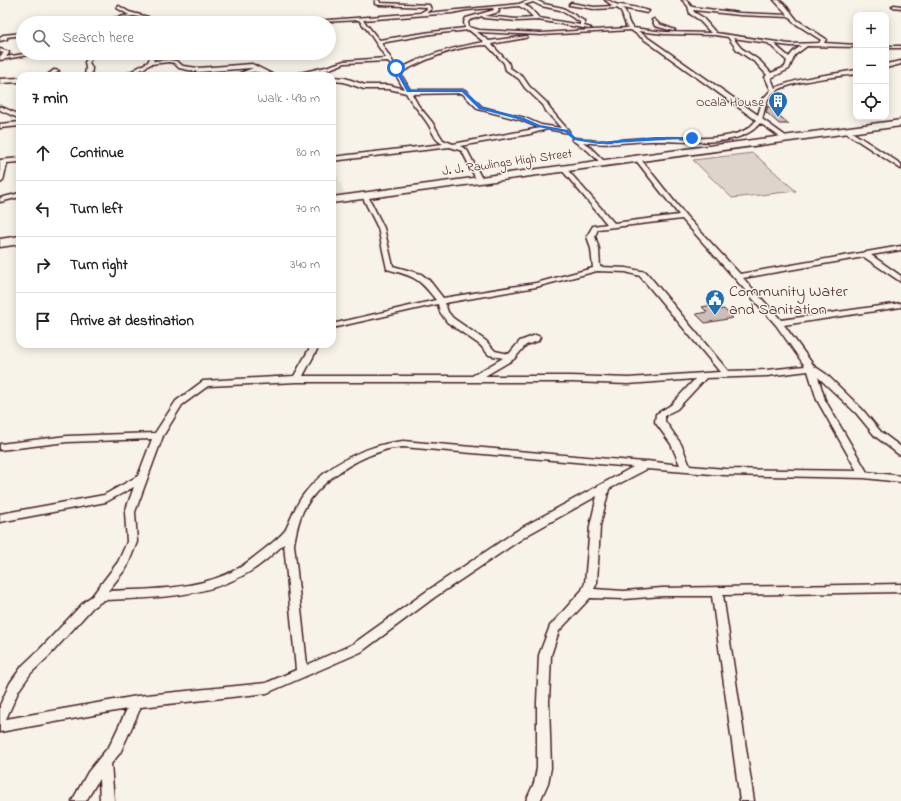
<!DOCTYPE html>
<meta charset="utf-8">
<style>
body{margin:0;font-family:"Indie Flower",sans-serif;background:#f2f2f2;color:#222}
.controls{position:absolute;right:12px;top:12px;display:grid;overflow:hidden;border-radius:8px;box-shadow:0 2px 10px #0003}
.controls button{width:36px;height:36px;display:grid;place-items:center;padding:0;border:0;border-bottom:1px solid #e0e0e0;background:#fff;color:#222;font:20px sans-serif}
.stop{position:absolute;width:12px;height:12px;margin:-9px;border:3px solid #1a73e8;border-radius:50%;background:#fff}
.stop.end{background:#1a73e8;border-color:#fff;box-shadow:0 1px 4px #0008}
.list{margin:0;padding:0;list-style:none}
h2{display:flex;justify-content:space-between;align-items:center;height:52px;margin:0;padding:0 16px;font-size:17px}
h2 small{font-size:13px;font-weight:400;color:#767676}
.list li{display:grid;grid-template-columns:26px 1fr auto;gap:12px;align-items:center;box-sizing:border-box;height:56px;padding:0 16px;border-top:1px solid #e0e0e0}
.list b{display:block;font-size:15px;white-space:nowrap}
.list em{font-size:13px;font-style:normal;color:#767676}
.icon{flex:none;width:22px;height:22px;fill:none;stroke:currentColor;stroke-width:2;stroke-linecap:round;stroke-linejoin:round}
.map{position:relative;flex:none;width:901px;height:801px;overflow:hidden}
.search{position:absolute;background:#fff;box-shadow:0 2px 10px #0003;left:16px;top:16px;width:320px;height:44px;display:flex;align-items:center;gap:10px;box-sizing:border-box;padding:0 14px;border-radius:22px;color:#767676;font-size:15px}
.panel{position:absolute;background:#fff;box-shadow:0 2px 10px #0003;left:16px;top:72px;width:320px;height:276px;border-radius:12px}
.map>svg:first-child{display:block}
.built{fill:#eae3da}
.green{fill:#ded4cc;stroke:#947a7c}
.building{fill:#ccbfb9;stroke:#4a1f2b}
.lines{fill:none;stroke-linecap:round;stroke-linejoin:round}
.street-casing{stroke:#4a1f2b;stroke-width:3}
.primary-casing{stroke:#4a1f2b;stroke-width:3}
.street{fill:#f7f3e8;fill-rule:evenodd}
.primary{fill:#f7f3e8;fill-rule:evenodd}
.route{fill:#1a73e8}
.labels{text-anchor:middle;stroke-width:3;stroke-linejoin:round;paint-order:stroke}
.far-poi-label{font-size:13px;fill:#4a1f2b;stroke:#f7f3e8;text-anchor:end}
.far-street-label{font-size:13px;fill:#4a1f2b;stroke:#f7f3e8}
.poi-label{font-size:16px;fill:#4a1f2b;stroke:#f7f3e8;text-anchor:start}
</style>
<div class="map">
<svg width="901" height="801" viewBox="0 0 901 801">
<rect width="100%" height="100%" fill="#f7f3e8"/>
<filter id="ink" filterUnits="userSpaceOnUse"><feTurbulence type="fractalNoise" baseFrequency=".025" numOctaves="2"/><feDisplacementMap in="SourceGraphic" scale="8" xChannelSelector="R" yChannelSelector="G"/><feConvolveMatrix kernelMatrix="1 2 1 2 8 2 1 2 1" color-interpolation-filters="sRGB"/></filter>
<g filter="url(#ink)">
<path class="built" d="M332,175H337L346,196L332,198Z"/>
<path class="green" d="M753,153L796,191L732,198L693,160Z"/>
<path class="building" d="M768,106L789,124H779L766,112Z
M712,305L717,310L724,309L733,318L705,323L696,314L707,312L702,307Z"/>
<g class="lines">
<g class="street-casing">
<path id="street" d="M375,0H379L380,3L429,5L431,9L426,13L519,4L530,0H536L544,4L563,8L584,21V26L591,28L589,29L538,20L517,21L484,18L482,16L470,20L468,22L469,27L479,30L541,33L628,28L626,26L621,11L617,8L594,9L569,5L571,3L594,7L613,6L605,0C611,0 614,5 620,5C630,6 639,8 649,11L647,13L622,8C629,12 626,23 633,28L664,32L711,33L698,19L690,14L688,6L682,0H686L692,7L740,13L788,15L774,0H779L786,6L797,20L826,39L824,43L856,45V47L807,46L795,55L789,69L771,78L775,88C800,77 829,75 856,70V74C836,77 784,81 771,95C765,101 765,111 762,119L787,137V139H783L760,123C739,150 681,140 650,141C627,142 606,146 583,142L591,148L605,162V164L603,165L587,150L572,140V138C581,137 590,141 599,141C615,142 632,138 648,138C675,136 741,146 756,120L631,30L541,35L477,32L489,41L527,36V37L525,38L491,44L508,62L510,68L523,77L529,86L547,103L550,109L569,131V133L547,129L530,134L460,146L467,150L482,179L479,181L476,179L462,151L450,147L332,161V157L443,144C435,141 433,132 428,124C421,113 412,104 406,93L389,89H364L344,82L332,81V77L345,78L365,85H389L404,89L388,61L345,63L327,70L297,76H287L326,67L344,61L386,58L368,31L359,20L303,23V22L420,13L427,9L426,7L380,5L375,4ZM533,2L541,6L560,10L580,22V25L539,18L530,8L524,5ZM519,6L526,10L534,18L517,19L485,16L499,12L498,8ZM493,8L494,10L466,18L464,22L465,28L431,32L379,40L363,20L452,13L467,10ZM693,10L740,15L790,17L793,22L821,40L819,43L790,44L716,33L702,17L694,12ZM469,30L484,42C454,47 425,55 398,70L381,43L431,34ZM638,31L664,34L715,35L728,37L737,50L756,63L767,75L765,77L771,90L763,99L758,115ZM733,38L768,43L787,61L785,67L771,73L760,61L741,48ZM774,44L790,46H801L794,51L789,57ZM487,45L504,63L506,70L519,79L525,88L543,105L546,111L561,128L541,125L525,118L482,107L465,90H410L400,73C426,59 458,45 487,45ZM462,93L478,109L521,120L540,128L453,144L443,140L432,122L418,105L412,94Z
M894,5L901,6V8L892,7Z
M119,6L129,12L148,17L158,23C150,23 143,17 134,16C122,16 106,23 91,23L129,15L117,8Z
M654,19L659,24L675,30L673,31L655,26L652,20Z
M23,33V35L7,37V39L0,41V38L3,35Z
M886,46H901V48H886Z
M0,49L9,52V53L6,57L29,53H40L0,60V56L4,53L0,52Z
M91,53H95L89,62L92,68L91,76H85L86,68L85,62Z
M129,53H146C143,56 132,56 129,53Z
M152,53H156L153,61L169,60L176,61L183,66L198,68L252,64L276,76C268,76 263,72 256,72C248,71 242,76 233,76L253,68H251L198,72L179,68L174,63L169,62L151,64L130,76H123L148,62Z
M901,61V64L886,68V64Z
M54,70L59,71L52,76H46Z
M20,78V82L0,83V79Z
M0,106L20,115V119L0,110Z
M20,122V126L0,128V124Z
M843,129H847L901,164V169L843,131Z
M637,156L639,157L686,216L740,274L901,246V250L871,255L901,276V282L864,257L743,278L781,320L901,303V307L784,325L814,366L826,374L862,409L881,432L901,447V455L898,454L875,436L856,413L818,377L825,400L867,472L901,476V482L864,478L725,475L647,469L609,489L600,526L597,583L594,589L624,591L662,588L901,584V592L723,595L754,801H740L712,596H662L624,599L590,598L559,631L551,655L549,702L551,768L548,783L540,801H526L534,783L537,768V702L539,655L550,626L582,590L585,583L590,526L597,496L529,534L435,597L361,652L267,693L141,707L120,753L111,764L114,801H100L99,779L86,801H72L88,772L110,745L127,709L0,732V705L10,683L23,665L41,648L85,601L92,596L118,562L127,542L125,512L134,487L106,502L0,522V514L104,495L138,476L152,439L67,442L0,450V444L67,436L155,433L176,401L203,381L294,376L312,344H320L303,376H472L503,358L489,355L480,345L447,322L440,312L438,304L332,328V324L436,300C418,277 415,277 387,269L378,228L362,196L363,195L368,196L384,228L393,266L421,274L429,280L443,298L536,283L593,268L591,249L587,236L593,226L607,224L561,169V167H565L614,223L679,215L635,159V157ZM682,219L776,325L805,366L767,370L728,371L646,272L626,268L600,267L599,249L595,236L598,229ZM597,271L626,272L640,276L720,372L628,378L571,376H485L514,359L526,345L538,341L540,337L536,335L520,341L509,354L495,351L486,341L453,318L448,312L445,303L536,287ZM808,371L817,400L857,471L725,469L690,466L681,444L665,421V415L677,409L706,378L767,376ZM695,379L671,405L656,414L655,422L671,444L680,465L647,461L644,462L403,441C366,445 327,464 304,494C295,506 292,517 286,529C282,537 248,562 239,568C201,590 151,589 108,591L127,567L137,542L135,512L163,436L182,405L208,386L297,382H571L628,384ZM403,447L633,467L521,528L427,591L353,644L307,665L294,544C296,533 298,522 303,511C318,483 352,460 382,451C388,448 396,448 403,447ZM284,544L296,670L266,683L137,696L6,719L19,690L31,673L49,656L93,607L104,600C150,598 201,598 242,576C258,568 271,556 284,544Z
M20,158V162L7,163L3,181L0,183V160Z
M20,193V197L0,202V198Z"/>
</g>
<g class="primary-casing">
<path id="primary" d="M901,120V126L332,203V197Z
M20,236V244L0,247V239Z"/>
</g>
<use href="#street" class="street"/>
<use href="#primary" class="primary"/>
</g>
</g>
<path class="route" d="M394,68H397L410,90H464L482,107L524,118L540,125L568,130L576,138L599,142L655,137H692L694,138L599,144L574,140L565,132L538,127L521,120L479,109L462,92H407Z"/>
<defs>
<g id="building-pin" transform="scale(1)"><path d="M0 17L-7.5 6A9.5 9.5 0 1 1 7.5 6Z" fill="#1f6fb2" stroke="#f7f3e8"/><path d="M-4-6H4V6H1V3H-1V6H-4ZM-2.5-4.3h1.7v1.8h-1.7ZM.8-4.3h1.7v1.8H.8ZM-2.5-1h1.7V.8h-1.7ZM.8-1h1.7V.8H.8Z" fill="#fff"/></g>
<g id="civic-pin" transform="scale(1)"><path d="M0 17L-7.5 6A9.5 9.5 0 1 1 7.5 6Z" fill="#1f6fb2" stroke="#f7f3e8"/><path d="M-.6-6.5H3V-4.5H.6V-3L4-1V1h2V6H-6V1h2V-1L-.6-3ZM-1.2 2.5V6h2.4V2.5Z" fill="#fff"/></g>
</defs>
<g fill-rule="evenodd">
<use href="#building-pin" x="778" y="101"/>
<use href="#civic-pin" x="715" y="299"/>
</g>
<g class="labels">
<g class="far-poi-label">
<text x="764" y="106">Ocala House</text>
</g>
<g class="far-street-label">
<text transform="translate(507 161) rotate(-8)" y="5">J. J. Rawlings High Street</text>
</g>
<g class="poi-label">
<text x="729" y="296">Community Water<tspan x="729" dy="18">and Sanitation</tspan></text>
</g>
</g>
</svg>
<div class="controls">
<button>+</button>
<button>−</button>
<button><svg class="icon" aria-label="locate" viewBox="0 0 24 24"><circle cx="12" cy="12" r="6"/><path d="M12 2v4M12 18v4M2 12h4M18 12h4"/></svg></button>
</div>
<div class="stop" style="left:396px;top:68px"></div>
<div class="stop end" style="left:692px;top:138px"></div>
<div class="search"><svg class="icon" aria-label="search" viewBox="0 0 24 24"><circle cx="10" cy="10" r="6"/><path d="M15 15l6 6"/></svg>Search here</div>
<section class="panel">
<h2>7 min<small>Walk · 490 m</small></h2>
<ul class="list">
<li><svg class="icon" aria-label="ahead" viewBox="0 0 24 24"><path d="M12 20V5M6 11l6-6 6 6"/></svg><div><b>Continue</b></div><em>80 m</em></li>
<li><svg class="icon" aria-label="left" viewBox="0 0 24 24"><path d="M17 20v-9H6M10 6l-5 5 5 5"/></svg><div><b>Turn left</b></div><em>70 m</em></li>
<li><svg class="icon" aria-label="right" viewBox="0 0 24 24"><path d="M7 20v-9h11M14 6l5 5-5 5"/></svg><div><b>Turn right</b></div><em>340 m</em></li>
<li><svg class="icon" aria-label="arrive" viewBox="0 0 24 24"><path d="M6 21V4h12l-3 4 3 4H6"/></svg><div><b>Arrive at destination</b></div></li>
</ul>
</section>
</div>
